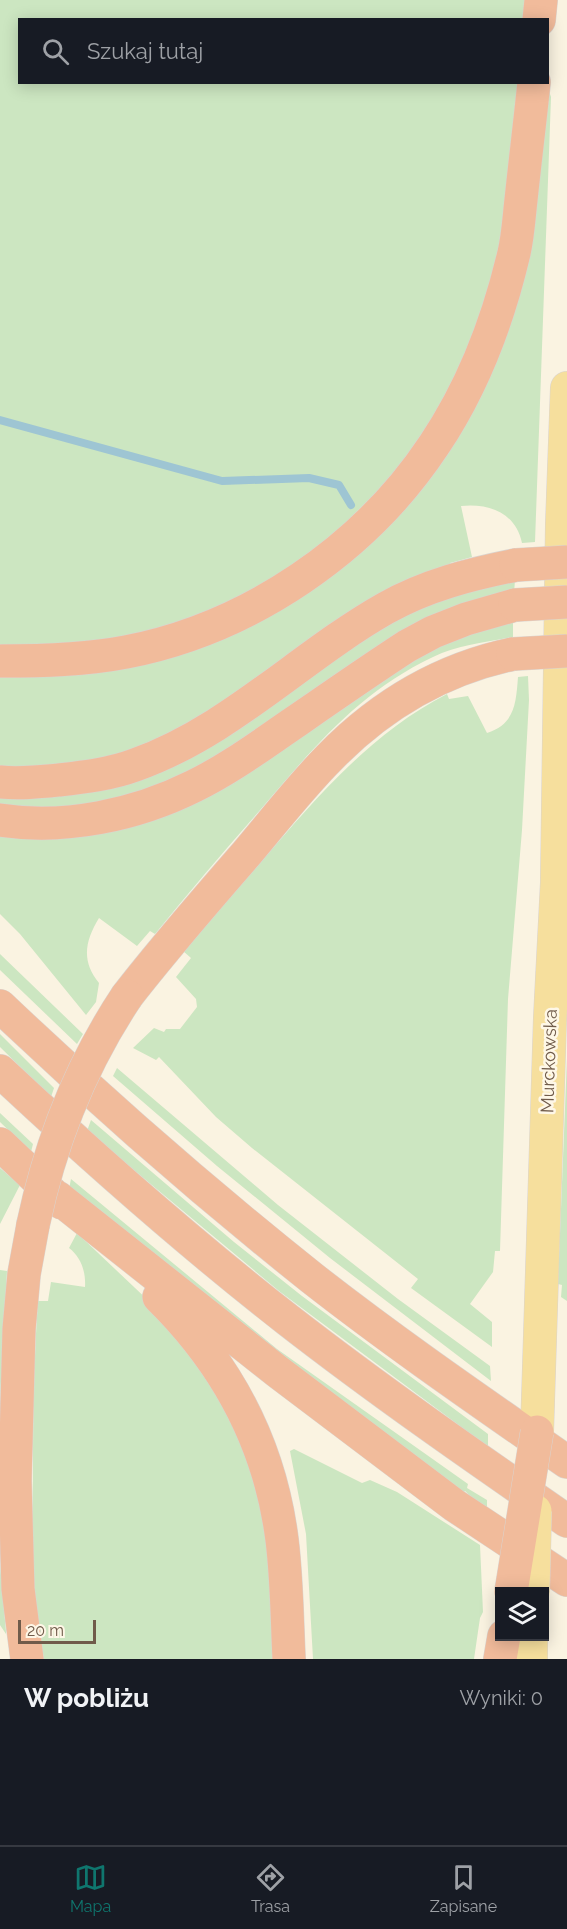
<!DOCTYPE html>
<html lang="pl">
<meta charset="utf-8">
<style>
body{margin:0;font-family:Raleway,sans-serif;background:#242831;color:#f1f3f6}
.controls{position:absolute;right:18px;bottom:18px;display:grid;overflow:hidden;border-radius:0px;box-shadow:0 3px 15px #0003}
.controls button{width:54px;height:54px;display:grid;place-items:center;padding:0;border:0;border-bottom:2px solid #363941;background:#171b24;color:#f1f3f6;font:30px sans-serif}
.scale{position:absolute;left:18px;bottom:15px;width:78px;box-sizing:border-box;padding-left:6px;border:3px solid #705b4a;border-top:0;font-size:16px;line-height:21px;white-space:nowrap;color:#705b4a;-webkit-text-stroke:4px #fef7e7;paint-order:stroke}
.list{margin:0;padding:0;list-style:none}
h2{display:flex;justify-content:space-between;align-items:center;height:78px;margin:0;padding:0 24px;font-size:26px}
h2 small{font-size:20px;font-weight:400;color:#9ea1a6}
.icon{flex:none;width:33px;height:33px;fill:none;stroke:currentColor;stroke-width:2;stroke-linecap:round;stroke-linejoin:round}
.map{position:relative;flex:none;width:567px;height:1659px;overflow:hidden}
.search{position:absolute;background:#171b24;box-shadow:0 3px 15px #0003;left:18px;right:18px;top:18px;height:66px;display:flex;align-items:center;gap:15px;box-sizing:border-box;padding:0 21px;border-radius:0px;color:#9ea1a6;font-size:22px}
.sheet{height:186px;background:#171b24}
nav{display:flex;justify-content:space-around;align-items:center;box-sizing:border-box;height:84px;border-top:2px solid #363941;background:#171b24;font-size:16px;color:#9ea1a6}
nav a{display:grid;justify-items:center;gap:3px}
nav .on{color:#0f766e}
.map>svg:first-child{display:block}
.green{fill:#cce6c1}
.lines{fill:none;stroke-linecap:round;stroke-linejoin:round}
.stream{stroke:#9ec5d3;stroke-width:8}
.major-casing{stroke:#dad4d0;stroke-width:34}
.highway-casing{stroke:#dad4d0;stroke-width:34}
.major{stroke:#f6df9d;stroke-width:33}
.highway{stroke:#f1bb9b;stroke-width:33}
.major-bridge-casing{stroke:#dad4d0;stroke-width:34;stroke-linecap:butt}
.highway-bridge-casing{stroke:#dad4d0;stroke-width:34;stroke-linecap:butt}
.major-bridge{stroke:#f6df9d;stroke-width:33}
.highway-bridge{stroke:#f1bb9b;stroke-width:33}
.labels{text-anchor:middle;stroke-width:5;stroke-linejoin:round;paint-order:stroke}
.street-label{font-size:18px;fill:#705b4a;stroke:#fef7e7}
</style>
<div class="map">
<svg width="567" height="1659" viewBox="0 0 567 1659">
<rect width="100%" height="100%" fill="#faf3e1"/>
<path class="green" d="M0,0H528L526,20H20V82L520,83L500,249L490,288L448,398L400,469L316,552L209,614L110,642L0,648Z
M549,91L551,97L535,542L522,543C516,513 489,503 461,506L472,557L450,563V567L197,722L100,762L0,770V674L181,651L445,454Z
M515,579L514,595L212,760L149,791L89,807H0V797C42,799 73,795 114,786L407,614L445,598Z
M513,622V637C487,642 457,645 433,657C359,692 313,748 261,809C225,850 189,892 155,934L150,931L137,946L99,918C85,941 81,961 99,983L96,1002L86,1015L20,934L0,914V836L66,837L407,661L460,637Z
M528,676L529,700L522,830L508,999L500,1251H495L493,1272L470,1304L492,1322V1347L411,1288L418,1279L252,1148L216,1117L159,1057L156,1060L133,1048L154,1028L164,1032L166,1029H180L197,1007L196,999L176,977L191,958L183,951C209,921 235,892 261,862C316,798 371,733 447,694L449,699L468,696L487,733C515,724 516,703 518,677Z
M0,954L83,1034L77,1044L0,970Z
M0,1034L54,1088L51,1097L0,1047Z
M567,1058V1301L561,1297L562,1285L558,1284Z
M117,1068L278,1205L398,1299L490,1366L491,1381L330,1258L217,1166L113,1076Z
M0,1113L33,1144L31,1152L0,1122Z
M91,1120L234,1242L302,1296L488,1434V1447L279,1291L87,1131Z
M0,1168L20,1185L0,1224Z
M71,1179L277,1349L468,1484L467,1488L487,1500V1511L465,1491L462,1494L69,1189Z
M77,1233L153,1305L204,1369L248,1452L267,1527L277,1659H44C31,1597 32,1534 33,1471C33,1414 34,1357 38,1301H48L51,1282L85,1287C86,1272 81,1257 69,1248Z
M0,1270L7,1271L0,1400Z
M294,1449L362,1483L370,1480L397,1492L480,1545L483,1612L480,1618L474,1659H313L306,1534L290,1451Z
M0,1564L6,1632V1634L0,1625Z"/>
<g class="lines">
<path class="stream" d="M0,420L222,481L309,478L339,485L351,505"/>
<g class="major-casing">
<path id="major" d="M537,1432L550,1018L557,883L562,525L567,388
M531,1659V1636"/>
</g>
<g class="highway-casing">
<path id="highway" d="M539,20L541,0
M0,661C42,661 85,660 126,652C250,628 365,549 434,445C473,387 498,321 514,253C518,236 519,217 521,200C525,161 530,122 534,82
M0,782C20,784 39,782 59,780C85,777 111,774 135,765C229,732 301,656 386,608C427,585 471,574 516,565
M0,820C65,830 136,815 194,786C231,768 264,743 298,720C334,695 370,670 407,646L433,632L466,619L515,605
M127,996C165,947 206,900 247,853C274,821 300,787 330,757C381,705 442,669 513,654
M0,1006C100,1101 204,1192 312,1278C395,1343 481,1402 567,1462
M0,1071C93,1158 188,1242 288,1320C378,1390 473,1456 567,1521
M0,1144L62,1203
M57,1197L278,1372L454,1505L567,1580
M159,1297C228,1365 270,1444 282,1540C287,1580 287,1620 289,1659
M27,1659L18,1589L15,1481L19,1329L24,1274L33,1225
M500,1659L504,1636"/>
</g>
<use href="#major" class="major"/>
<use href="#highway" class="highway"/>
<g class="major-bridge-casing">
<path id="major-bridge" d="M533,1592L535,1511"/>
</g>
<g class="highway-bridge-casing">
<path id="highway-bridge" d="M516,565L567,562
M515,605L567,602
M513,654L567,651
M33,1225C50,1144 81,1065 127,996
M511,1592L537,1432"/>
</g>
<use href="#major-bridge" class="major-bridge"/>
<use href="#highway-bridge" class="highway-bridge"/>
</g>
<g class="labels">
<g class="street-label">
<text transform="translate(549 1061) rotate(-88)" y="6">Murckowska</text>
</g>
</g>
</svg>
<div class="controls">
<button><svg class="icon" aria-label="layers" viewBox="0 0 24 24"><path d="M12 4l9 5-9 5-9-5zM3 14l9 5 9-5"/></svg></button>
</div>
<div class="scale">20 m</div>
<div class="search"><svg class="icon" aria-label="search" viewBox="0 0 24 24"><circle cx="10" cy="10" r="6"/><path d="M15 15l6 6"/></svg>Szukaj tutaj</div>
</div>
<section class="sheet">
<h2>W pobliżu<small>Wyniki: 0</small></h2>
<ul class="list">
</ul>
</section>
<nav>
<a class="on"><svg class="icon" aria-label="map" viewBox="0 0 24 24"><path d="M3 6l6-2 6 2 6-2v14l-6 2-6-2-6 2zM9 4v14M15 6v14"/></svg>Mapa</a>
<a><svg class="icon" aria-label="directions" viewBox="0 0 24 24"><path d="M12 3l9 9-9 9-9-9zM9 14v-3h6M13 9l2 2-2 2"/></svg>Trasa</a>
<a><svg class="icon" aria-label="saved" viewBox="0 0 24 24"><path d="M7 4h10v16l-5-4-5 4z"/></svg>Zapisane</a>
</nav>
